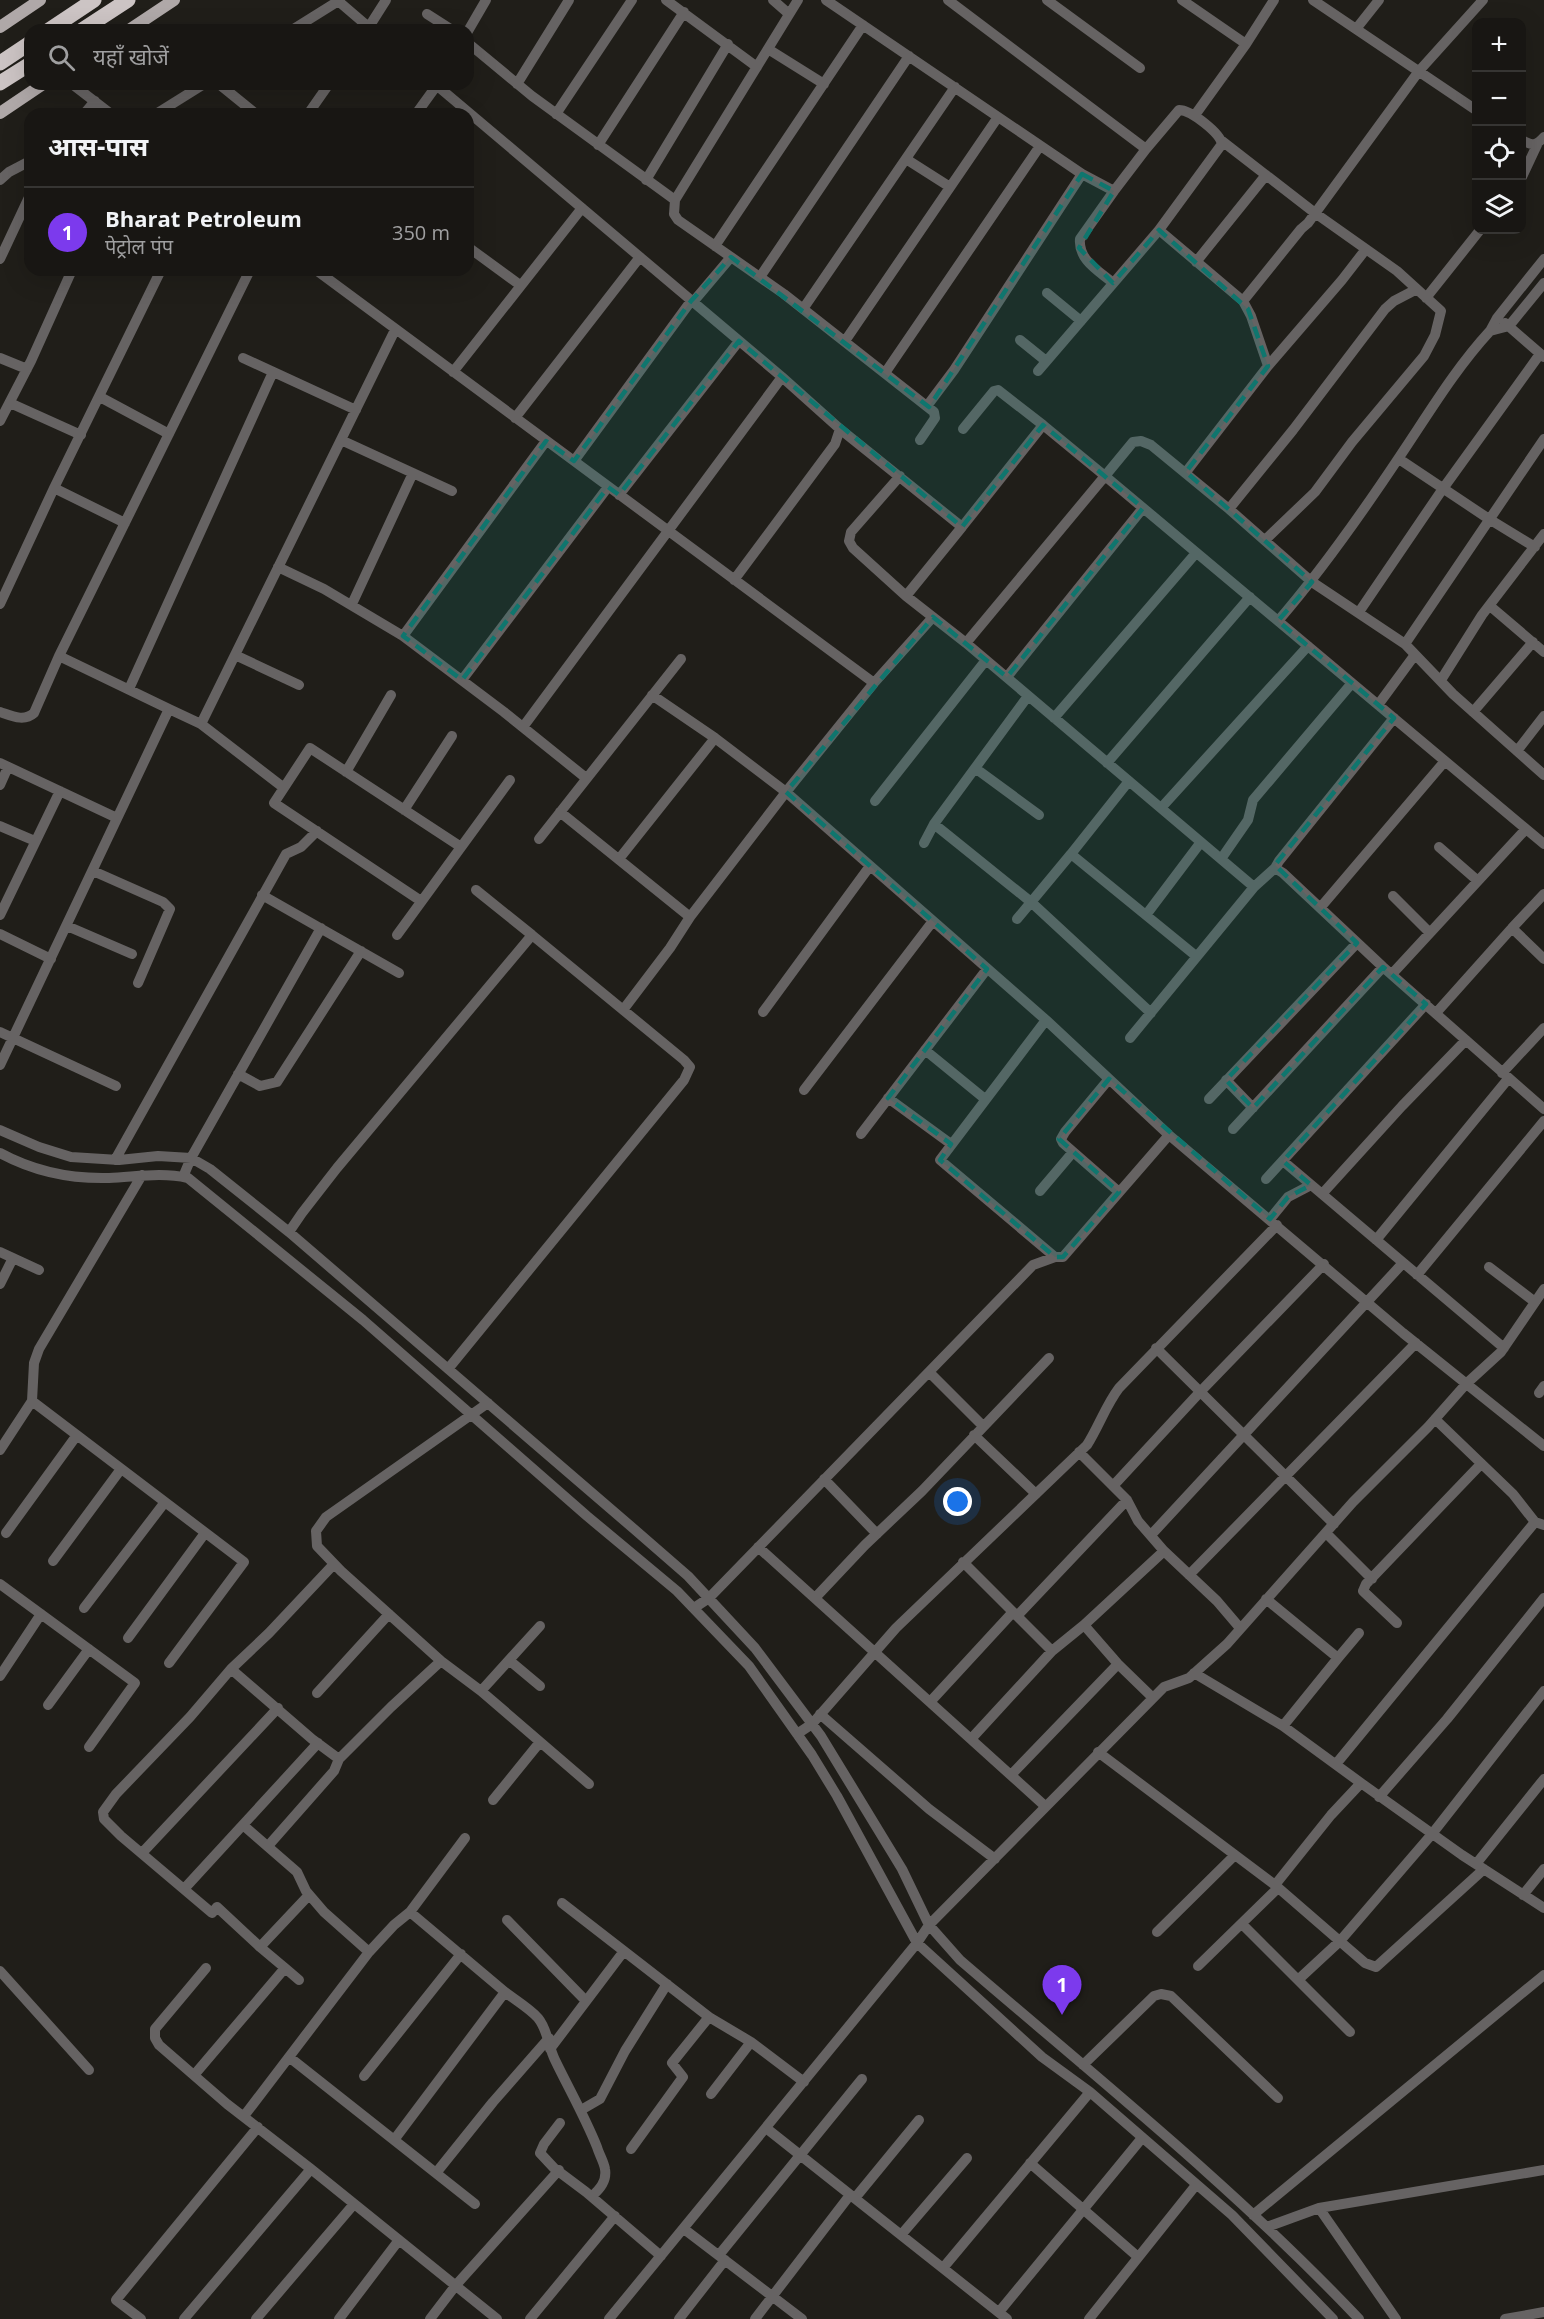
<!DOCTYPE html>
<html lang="hi">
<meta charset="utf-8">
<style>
body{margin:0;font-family:"Open Sans","Noto Sans Devanagari",sans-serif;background:#252321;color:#f1f3f6}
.controls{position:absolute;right:18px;top:18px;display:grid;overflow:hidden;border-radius:12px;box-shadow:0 6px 24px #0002}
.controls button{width:54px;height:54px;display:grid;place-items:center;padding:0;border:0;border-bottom:2px solid #363533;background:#181613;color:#f1f3f6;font:30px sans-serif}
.you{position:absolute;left:958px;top:1502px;width:21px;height:21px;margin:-15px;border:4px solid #fff;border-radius:50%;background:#1a73e8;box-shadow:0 0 0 9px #1a73e833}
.badge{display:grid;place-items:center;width:39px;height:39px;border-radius:50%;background:#7c3aed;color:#fff;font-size:20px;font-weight:700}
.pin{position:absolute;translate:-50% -50px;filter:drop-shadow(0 2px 3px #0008)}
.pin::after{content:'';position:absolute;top:32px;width:21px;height:18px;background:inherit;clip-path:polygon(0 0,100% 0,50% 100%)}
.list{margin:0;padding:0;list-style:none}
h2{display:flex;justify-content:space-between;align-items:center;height:78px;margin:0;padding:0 24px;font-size:26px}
h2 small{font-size:20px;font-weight:400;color:#9f9fa0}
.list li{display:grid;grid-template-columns:39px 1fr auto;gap:18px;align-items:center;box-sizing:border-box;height:90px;padding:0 24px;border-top:2px solid #363533}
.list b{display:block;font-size:22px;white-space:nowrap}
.list p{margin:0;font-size:20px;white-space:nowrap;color:#9f9fa0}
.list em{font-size:20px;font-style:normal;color:#9f9fa0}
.icon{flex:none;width:33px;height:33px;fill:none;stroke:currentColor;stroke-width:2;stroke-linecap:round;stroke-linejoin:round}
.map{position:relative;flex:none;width:1544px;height:2319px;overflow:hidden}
.search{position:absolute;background:#181613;box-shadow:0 6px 24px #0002;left:24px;top:24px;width:450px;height:66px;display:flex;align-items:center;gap:15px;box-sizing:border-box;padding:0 21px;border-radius:18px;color:#9f9fa0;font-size:22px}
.panel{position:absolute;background:#181613;box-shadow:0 6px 24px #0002;left:24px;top:108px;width:450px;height:168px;border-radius:18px}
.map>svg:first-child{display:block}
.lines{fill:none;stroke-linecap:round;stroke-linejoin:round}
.minor{stroke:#666363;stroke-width:10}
.major{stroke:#afa8a8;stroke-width:12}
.highway{stroke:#ccc4c4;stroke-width:15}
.marked{fill:#0f766e;fill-opacity:0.2;stroke:#0f766e;stroke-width:4.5;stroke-dasharray:12 8;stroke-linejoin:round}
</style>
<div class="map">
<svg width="1544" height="2319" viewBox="0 0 1544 2319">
<rect width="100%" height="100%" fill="#201e19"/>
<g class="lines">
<path class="minor" d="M337,0L372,30
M666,0L757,67
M773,0L789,14
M798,0L675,200L674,214L678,220L784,294L934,412L935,418L920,440
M826,0L1082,174L1114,191L1146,149L1179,110C1191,110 1220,133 1222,144L1159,230L1243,301L1251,316L1268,366
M948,0L1146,149
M1047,0L1140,68
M1182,0L1246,44
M1313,0L1476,110
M427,14L452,30
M1356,29L1379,0
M292,30L340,0
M367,30L386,0
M468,31L486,0
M468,43L532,96L675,200
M768,49L824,84
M72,84L111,114
M219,84L256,114
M435,84L782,377L840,429L835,444L734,580
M517,84L569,0
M84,114L95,101
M156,114L204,84
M308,114L329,84
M416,114L437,85
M556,114L632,0
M1195,115L1246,44L1274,0
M1522,140C1532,146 1536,146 1544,137
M1222,141L1315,213L1397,271L1441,311L1435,335L1424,356L1352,442L1315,492L1265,540
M598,145L684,12
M906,159L950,187
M1522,177L1537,145
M0,180L9,172L30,161
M646,180L728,44
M715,246L863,25
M468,247L520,285
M0,259L30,195
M1544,259L1497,318L1490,331L1509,326L1544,283
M1196,262L1266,175
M316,270L874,683
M760,277L909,56
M1113,283C1099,271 1078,260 1080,239L1114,191
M1047,293L1081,321
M1426,298L1480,230
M1243,301L1301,229L1308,223L1419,71L1483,0
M693,302L731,257
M803,309L955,87
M1505,323L1544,357
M1020,340L1046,361
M845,341L998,117
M0,358L27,369
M243,358L356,410
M1038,371L1159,230
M453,372L582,208
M885,373L1040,146
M100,397L169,434
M10,403L81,435
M927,406L954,370L1082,174
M515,418L640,257
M0,421L31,361L72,270
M840,429L962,527L1043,425L998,390L994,391L963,429
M341,440L452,491
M1399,459L1489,519L1535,547
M574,461L691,301
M1186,472L1268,366L1342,280L1366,249
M900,476L851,532L849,541L853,548L906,596L966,643L1105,476L1043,425
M54,488L125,523
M619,495L739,341
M1229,509L1293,430L1385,309L1394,301L1417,289
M278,567L324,589L403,636L504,712L586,778
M906,596L962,527
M0,604L54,488L161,270
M352,604L413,473
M1490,606L1544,652
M1359,612L1442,490L1540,354
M1278,621C1323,569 1362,513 1400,456C1429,413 1455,369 1490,331
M403,636L546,441
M966,643L1254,887
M1405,644L1544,439
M235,655L299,685
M59,656L250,270
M1007,677L1143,508
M462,680L608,487
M1441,680L1482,615L1544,534
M129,689L273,372
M652,695L715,738L786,792L1046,1020L1169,1135L1403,1333L1544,1446
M1378,705L1414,656
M0,712C12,716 24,722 34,713L59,656L169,709
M1473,712L1533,642
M1054,718L1196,553
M201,724L284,788
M523,727L782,377
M1517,751L1544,716
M0,763L117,818
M1107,763L1250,597
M975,768L1039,815
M346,772L391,695
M1544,775L1453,694L1405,644L1312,582L1229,509L1151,445L1141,441L1133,442L1105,476L1544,844
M1129,781L1071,854L1196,956
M0,785L8,767
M875,801L986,660
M1161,808L1308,646
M404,810L452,736
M560,812L690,917
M934,824L1031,902L1151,1013
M0,826L35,841
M539,839L681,659
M924,843L934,824L1028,696
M1439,847L1478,881
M619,859L715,738
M1221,859L1248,820L1253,800L1352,683
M1275,868L1279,861L1394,718
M93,871L163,902L170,909L138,983
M262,895L399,973
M1393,896L1430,933
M421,901L274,803L310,748L461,847
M1320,908L1445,761
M0,915L60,791
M1146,915L1201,842
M1017,919L1071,854
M67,926L132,954
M1512,928L1544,894
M0,934L51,959
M397,935L510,780
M1392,974L1526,829
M623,1010L670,948L690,917L786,792L874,683L933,617
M763,1012L870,866
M1436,1013L1512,928L1544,959
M1046,1020L940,1160L1055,1257
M0,1032L116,1086
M1130,1038L1254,887L1275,868L1283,873L1383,967L1544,1109
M925,1050L985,1099
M0,1065L169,709L201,724L395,330
M1502,1073L1544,1028
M238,1074L260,1086L277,1082L361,951
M1109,1079L1065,1132L1061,1139L1063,1143L1119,1192
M1226,1080L1253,1108
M804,1090L933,921
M888,1098L951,1144
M1209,1099L1357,943
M1233,1129L1383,967
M0,1130L39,1147L71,1157L119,1160L158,1156L191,1158L210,1169L289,1232L634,1529L688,1576L755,1648L821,1736L902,1869L929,1925L960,1960C1096,2077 1236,2189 1359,2319
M861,1134L987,969
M0,1153C33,1171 71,1179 109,1178C136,1177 161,1172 188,1178L363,1320L587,1516L677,1591L749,1666L812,1755L837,1796L917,1943L1042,2057L1090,2092L1232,2215L1333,2319
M115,1160L286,854L301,847L317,831
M1283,1161L1504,1348
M183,1177L191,1158L321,928
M1266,1179L1426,1004
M1040,1191L1073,1152
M1322,1194L1402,1106L1466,1040
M1270,1219L1288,1197L1311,1185
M289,1232L302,1213L337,1168L532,935L476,890
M1376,1240L1508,1079
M0,1252L39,1270
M1489,1267L1535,1302
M1417,1275L1544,1121
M0,1284L13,1258
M1156,1348L1334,1524
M448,1369L684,1080L690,1067L684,1060L532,935
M929,1372L983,1426
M1539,1393L1544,1386
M32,1401L244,1562L169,1663
M1435,1419L1513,1494L1535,1522L1544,1525
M974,1435L1036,1494
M0,1450L32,1401L34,1363L39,1349L142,1175
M1079,1452L1127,1500L1138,1521L1164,1551L1217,1601L1240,1628
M824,1479L877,1534
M1113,1486L1200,1392L1324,1264
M6,1533L77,1435
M1326,1533L1372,1579
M1151,1535L1403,1263
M758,1547L1045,1806
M53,1561L121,1469
M963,1562L1052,1651L971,1739
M1189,1575L1416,1343
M0,1584L135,1683L89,1747
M815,1598L865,1545L922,1491L1049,1358
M1266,1599L1338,1658L1283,1726
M84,1608L165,1502
M694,1608L709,1598L1033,1265L1055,1257H1063L1169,1135
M1017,1616L1127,1500
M1397,1623L1363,1591L1366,1584L1481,1464
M128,1638L205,1533
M1052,1651L1084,1625
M1338,1658L1359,1633
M509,1660L540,1686
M441,1661L481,1691L589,1784
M231,1669L312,1739L339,1759L391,1707L441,1661L341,1571L317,1546L316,1531L326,1517L488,1403
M0,1676L41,1614
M481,1691L540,1626
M317,1693L389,1614
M1153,1698L1118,1664L1084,1625L1164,1551
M930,1702L1013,1612
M48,1705L89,1649
M820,1714L929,1809L995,1859
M797,1734L812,1724L896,1628L1087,1445C1099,1426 1106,1405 1119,1388L1277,1225
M1098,1752L1275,1885L1331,1815L1361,1783L1283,1726L1194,1673
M1336,1764L1535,1522
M1011,1775L1118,1664
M1361,1783L1462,1855L1544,1908
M1379,1797L1447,1719L1544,1598
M493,1800L540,1742
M243,1825L297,1872L306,1891L324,1912L369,1952L394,1925L410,1912L505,1992L394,2140
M268,1846L334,1771L339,1759
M142,1853L278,1708
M1476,1864L1544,1779
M1275,1885L1365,1963L1376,1967L1484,1869
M184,1889L318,1743
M1523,1895L1544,1869
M562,1903L709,2017L751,2042L804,2082
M410,1912L465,1838
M507,1920L586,2001
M1242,1924L1350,2032
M1157,1932L1235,1855
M260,1947L217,1907L212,1913L121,1836L104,1819L103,1812L116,1794L190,1717L231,1669L269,1633L334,1564
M1198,1966L1278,1888
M206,1968L155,2029V2038L159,2045L227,2104L311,2169L497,2319
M285,1968L299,1980
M0,1971L89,2070
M1299,1979L1340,1941L1432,1834L1544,1691
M505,1992C515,2000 529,2008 538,2018C548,2030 548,2046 555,2060C569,2089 585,2117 597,2147C599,2154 604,2162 605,2169C607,2181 600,2189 592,2196
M550,2049L624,1951
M289,2057L475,2204
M1083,2065L1154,1996L1161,1994L1171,1996L1278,2098
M195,2074L285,1968L260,1947L309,1895
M364,2076L461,1954
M711,2094L751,2042
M581,2110L600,2099L625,2051L667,1984
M244,2116L369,1952
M560,2123L544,2144L540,2153L554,2168L586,2192L661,2256
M766,2128L1007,2319
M631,2149L683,2077L672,2063L709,2017
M1030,2163L1138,2257
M436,2173L493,2102L549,2038
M855,2198L919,2120
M1253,2215L1544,1975
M1267,2227L1319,2208
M684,2229L802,2319
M901,2235L967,2158
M719,2255L862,2079
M943,2268L1090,2092
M999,2312L1142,2138
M141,2319L116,2300L258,2127
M184,2319L311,2169
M256,2319L354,2204
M339,2319L399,2240
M430,2319L456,2285L559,2170
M530,2319L615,2216
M609,2319L917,1943L929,1925L1164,1687L1189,1678L1227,1644L1353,1502L1428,1427L1466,1384L1501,1352L1544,1289
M679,2319L725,2260
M755,2319L850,2195
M1089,2319L1196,2185
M1396,2319L1319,2208L1544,2170
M1505,2319L1544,2312"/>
<path class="major" d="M0,27L40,0
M129,30L174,0
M0,113L43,84"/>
<path class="highway" d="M49,30L94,0
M82,30L128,0
M0,63L30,43
M0,83L30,64"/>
</g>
<path class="marked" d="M1082,174L1114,191L1079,248L1113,283L1159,230L1248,309L1268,366L1186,472L1312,582L1278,621L1394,718L1275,865L1357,943L1226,1080L1253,1108L1383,967L1426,1004L1283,1161L1311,1185L1288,1197L1270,1219L1109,1079L1059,1139L1119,1192L1063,1257H1055L940,1160L951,1144L888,1098L987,969L786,792L933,617L1007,677L1143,508L1043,425L962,527L739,341L619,495L608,487L462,680L403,636L546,441L574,461L691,301L731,257L929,407Z"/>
</svg>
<div class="controls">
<button>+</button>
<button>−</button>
<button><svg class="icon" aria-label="locate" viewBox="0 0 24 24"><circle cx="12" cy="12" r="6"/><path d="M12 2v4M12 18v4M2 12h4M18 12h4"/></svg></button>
<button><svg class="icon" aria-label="layers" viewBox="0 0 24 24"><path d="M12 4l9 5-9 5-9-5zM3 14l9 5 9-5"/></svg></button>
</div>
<div class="you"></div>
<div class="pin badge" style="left:1062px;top:2015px">1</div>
<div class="search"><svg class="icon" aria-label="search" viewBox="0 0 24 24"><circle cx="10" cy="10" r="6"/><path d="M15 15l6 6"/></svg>यहाँ खोजें</div>
<section class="panel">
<h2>आस-पास<small></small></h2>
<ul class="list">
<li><span class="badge">1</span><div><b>Bharat Petroleum</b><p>पेट्रोल पंप</p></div><em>350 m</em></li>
</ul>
</section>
</div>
